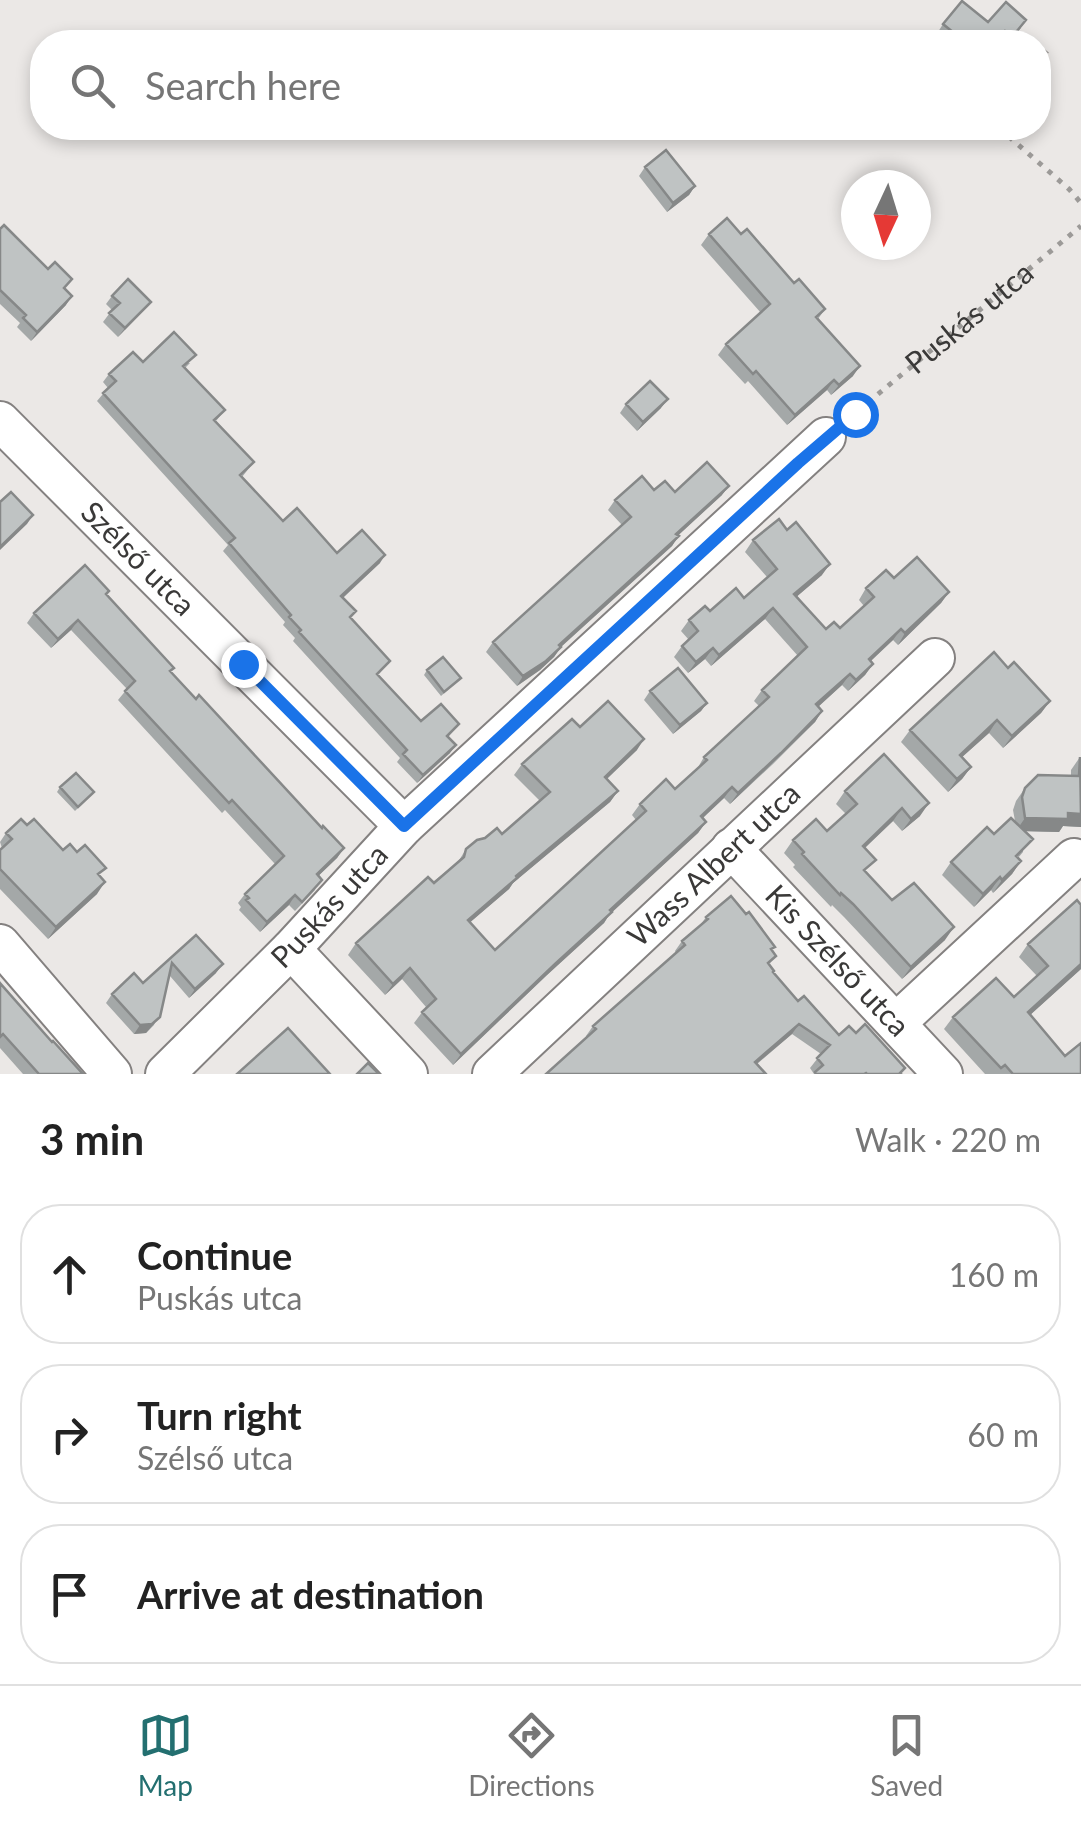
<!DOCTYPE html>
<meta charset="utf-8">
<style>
body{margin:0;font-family:Lato,sans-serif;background:#f2f2f2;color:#222}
.compass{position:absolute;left:841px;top:170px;width:90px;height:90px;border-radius:50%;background:#fff;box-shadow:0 5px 15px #0003;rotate:184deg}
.stop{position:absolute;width:30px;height:30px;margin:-22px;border:8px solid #1a73e8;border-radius:50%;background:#fff}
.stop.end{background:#1a73e8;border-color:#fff;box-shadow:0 2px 10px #0008}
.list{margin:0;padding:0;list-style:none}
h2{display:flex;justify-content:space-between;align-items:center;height:130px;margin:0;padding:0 40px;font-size:42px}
h2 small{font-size:32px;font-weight:400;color:#767676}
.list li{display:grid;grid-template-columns:65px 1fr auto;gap:30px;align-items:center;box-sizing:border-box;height:140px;margin:0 20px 20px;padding:0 20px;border:2px solid #e0e0e0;border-radius:40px}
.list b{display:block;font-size:38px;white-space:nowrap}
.list p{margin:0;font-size:32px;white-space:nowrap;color:#767676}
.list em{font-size:32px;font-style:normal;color:#767676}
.icon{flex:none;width:55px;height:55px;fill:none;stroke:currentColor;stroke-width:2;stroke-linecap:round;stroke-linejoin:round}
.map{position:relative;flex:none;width:1081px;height:1074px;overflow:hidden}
.search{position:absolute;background:#fff;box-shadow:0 5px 15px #0003;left:30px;right:30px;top:30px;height:110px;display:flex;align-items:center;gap:25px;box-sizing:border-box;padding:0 35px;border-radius:40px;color:#767676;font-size:38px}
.sheet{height:610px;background:#fff}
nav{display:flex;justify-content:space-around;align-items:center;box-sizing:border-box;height:140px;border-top:2px solid #e0e0e0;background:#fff;font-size:28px;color:#767676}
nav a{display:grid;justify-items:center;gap:5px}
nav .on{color:#236f70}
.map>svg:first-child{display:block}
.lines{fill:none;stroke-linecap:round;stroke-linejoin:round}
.minor-casing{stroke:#848180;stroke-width:42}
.path{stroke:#9c9a98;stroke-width:5;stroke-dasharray:5 8;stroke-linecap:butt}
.minor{stroke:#fff;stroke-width:38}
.wall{fill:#a4a8a8}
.shaded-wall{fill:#868888}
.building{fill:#bfc3c3;stroke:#868888;stroke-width:2.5}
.route{stroke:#1a73e8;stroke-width:12}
.labels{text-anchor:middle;stroke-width:9;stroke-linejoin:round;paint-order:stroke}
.street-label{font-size:30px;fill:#3a3938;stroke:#ebe8e6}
</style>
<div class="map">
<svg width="1081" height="1074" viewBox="0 0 1081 1074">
<rect width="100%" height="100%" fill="#ebe8e6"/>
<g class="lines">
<g class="minor-casing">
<g id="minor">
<path id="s2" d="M0,421L404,826"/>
<path id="s3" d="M731,848L943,1074"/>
<path d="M0,944L112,1074"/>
<path d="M291,949L408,1074"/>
<path d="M896,1023L1074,858"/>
<path id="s4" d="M165,1074L291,949L404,826L826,437"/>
<path id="s5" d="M492,1074L935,658"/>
</g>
</g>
<g class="path">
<path d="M1038,62L1047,51"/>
<path d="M999,128L1069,189L1081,203"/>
<path id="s1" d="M848,419L1081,226"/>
</g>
<use href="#minor" class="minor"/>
</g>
<path class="wall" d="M988,22L1021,28L1008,42H1004L1000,39L997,42H951L938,32L943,24Z
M645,167L695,186L689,195L667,212L639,176Z
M0,229L65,289L66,305L31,341L17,327L20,323L0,304Z
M709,234H741L825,309L818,319L853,376L831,395L827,390L787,425L748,381L745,384L718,355L726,344L761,313L701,245Z
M112,296L144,310L118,337L103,322L112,310L106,304Z
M143,362L190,363L185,368L225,410L216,421L254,462L242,477L283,521L337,553L380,563L343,598L356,611L351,618L390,661L378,675L421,721L459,724L448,737L450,753L417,783L397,762L400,758L293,641L295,638L283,625L285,622L223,551L228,545L97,401L108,388L103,382L109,374Z
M626,404L661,408L637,431L620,413Z
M654,490L722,495L678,535L672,546L561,647L554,657L540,670L517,686L486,652L493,642L622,525L608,510L615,500Z
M753,540L822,575L797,596L826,629L840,628L864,606L859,600L866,588L894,578L949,592L941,603L898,645L893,640L871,661L873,664L865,675L848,691L842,685L818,707L822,711L815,722L773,764L730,804L724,798L703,818L706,822L698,833L609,915L604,923L547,975L453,1065L414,1023L426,1007L402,979L385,995L348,955L356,943L458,862L466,849L502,834L540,801L514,775L522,764L580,727L637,750L607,779L618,791L610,802L513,883L509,889L470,922L495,950L636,820L632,815L640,804L675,789L697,769L704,757L759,706L754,701L762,690L798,656L765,619L711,666L705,659L688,673L674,657L682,646L689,640L681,631L689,620L744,598L767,577L745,552Z
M107,594L171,672L322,828L344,848L337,858L318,876L315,890L295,911L289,905L260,932L239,910L241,907L238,903L245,894L275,864L225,810L222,813L118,700L127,689L71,630L51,648L27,623L34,613Z
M1008,668L1050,701L1041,713L1003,748L989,733L962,757L971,767L962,779L948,792L901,742L910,730Z
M427,670L461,678L441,696L424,675Z
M650,691L707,703L701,711L673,734L644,700Z
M884,754L920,816L902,831L893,821L865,848L866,873L892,900L945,940L902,979L844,917L832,905L831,907L793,867L795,865L784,853L793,840L827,831L846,814L836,804L845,791Z
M1080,757L1081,827L1063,826L1059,832L1024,831L1023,852L1018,858L1021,861L1012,874L993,893L991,890L974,907L942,875L951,862L1015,821L1013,810L1016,801L1025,788L1071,776V770Z
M60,787L94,792L75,811L57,792Z
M27,825L100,876L97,894L48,939L0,889V850L2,848L0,842L6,833Z
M706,917L775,947L772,950L770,965L773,972L798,1001L839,1035L856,1033L905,1068L901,1074H814L810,1068L821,1054L792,1034L757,1064L587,1037L586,1036L593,1026L676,953L675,951L682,941L699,927Z
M196,935L216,973L189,998L170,976L154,1025L146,1033L134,1034L106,1003L112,994L143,983Z
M1028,944L1081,969L1030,1015L1081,1074H985L944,1029L953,1017L1014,997L1037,976L1019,957Z
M0,983L52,1042L83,1074H23L0,1048Z"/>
<path class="shaded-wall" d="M695,186L689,195L667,212L673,203Z
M72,296L66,305L31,341L37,332Z
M151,302L144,310L118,337L125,328Z
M860,366L853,376L831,395L839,385Z
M834,380L827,390L787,425L795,415Z
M668,399L661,408L637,431L643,422Z
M729,486L722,495L670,543L676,534Z
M33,515L27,524L0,550V547Z
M679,536L672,546L552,655L559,645Z
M385,555L380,563L336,604L341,596Z
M830,564L822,575L787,605L794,594Z
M949,592L941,603L898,645L905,633Z
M773,608L765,619L711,666L719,655Z
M78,620L71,630L51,648L58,639Z
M901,629L893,640L861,670L869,659Z
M561,647L554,657L540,670L517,686L523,676Z
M713,648L705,659L688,673L696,662Z
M873,664L865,675L848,691L856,680Z
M850,674L842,685L808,716L816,704Z
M1050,701L1041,713L1003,748L1012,736Z
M707,703L701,711L673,734L680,725Z
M822,711L815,722L730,804L738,793Z
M997,720L989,733L951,767L960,755Z
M644,739L637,750L597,788L605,777Z
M456,745L450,753L417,783L423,775Z
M971,767L962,779L948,792L957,779Z
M732,787L724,798L693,827L701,816Z
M618,791L610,802L513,883L509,889L460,931L468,920L516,876Z
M929,803L920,816L902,831L911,819Z
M902,808L893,821L854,858L863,846Z
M1068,813L1081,814V827L1063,826L1059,832L1016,831L1025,818Z
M706,822L698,833L609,915L604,923L547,975L453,1065L461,1054L610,910Z
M344,848L337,858L310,884L317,874Z
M1021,861L1012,874L993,893L1002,880Z
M1000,877L991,890L974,907L983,894Z
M105,882L97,894L48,939L56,927Z
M295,895L289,905L260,932L267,922Z
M954,927L945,940L902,979L911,967Z
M223,964L216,973L189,998L195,989Z
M1081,964V969L1019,1025L1028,1012Z
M410,968L402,979L385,995L393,984Z
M160,1017L146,1033L134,1034L140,1025Z
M799,1024L792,1034L748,1071L755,1062Z"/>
<path class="building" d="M962,1L988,22L1006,2L1026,20L1012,37L1005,31L996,42H965L943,24Z
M666,150L695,186L673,203L645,167Z
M727,218L741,234L747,229L794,283L799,279L825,309L816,317L860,366L839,385L834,380L795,415L756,371L753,374L726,344L770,304L709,234Z
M4,225L48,269L55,262L72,279L64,288L72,296L37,332L23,318L26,315L0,290V229Z
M128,279L151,302L125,328L109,313L120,303L112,296Z
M174,332L196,355L183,366L225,410L214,420L254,462L240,475L283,521L297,508L337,553L362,530L385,555L341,596L356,611L350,617L390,661L377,674L421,721L441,704L459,724L447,736L456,745L423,775L403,754L407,750L299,632L301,630L289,617L291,615L229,543L235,538L103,393L116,381L109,374L133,352L143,362Z
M650,381L668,399L643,422L626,404Z
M707,462L729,486L676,534L679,536L559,645L561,647L546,661L523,676L493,642L631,517L615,500L642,476L654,490L665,481L675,492Z
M11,492L33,515L0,547V502Z
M779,519L787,530L796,522L830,564L794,594L826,629L834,622L840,628L874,597L866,588L886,570L894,578L917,557L949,592L905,633L901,629L869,659L873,664L856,680L850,674L816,704L822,711L781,753L738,793L732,787L701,816L706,822L610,910L612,912L555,964L461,1054L422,1012L436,999L410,968L393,984L356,943L428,877L434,883L464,857L466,849L477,840L485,838L497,828L502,834L550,792L522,764L572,719L580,727L608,701L644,739L605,777L618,791L516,876L517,878L468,920L495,950L646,811L640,804L666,779L675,789L707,760L704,757L769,697L762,690L807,647L773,608L719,655L713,648L696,662L682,646L698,631L689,620L705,606L710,611L736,588L744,598L777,569L753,540Z
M85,565L109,591L106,594L174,668L170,671L196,699L199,695L322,828L323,826L344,848L317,874L322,880L302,902L295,895L267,922L246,900L249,898L245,894L284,856L232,800L229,803L125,691L135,681L78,620L58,639L34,613Z
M994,652L1008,668L1014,662L1050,701L1012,736L997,720L960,755L971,767L957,779L910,730Z
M443,657L461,678L444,692L427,670Z
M678,668L707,703L680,725L650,691Z
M884,754L929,803L911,819L902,808L863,846L876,860L864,870L892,900L914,883L954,927L911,967L853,904L841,893L840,895L802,854L804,852L793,840L816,819L827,831L857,804L845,791Z
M1080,757L1081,814L1068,813V819L1025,818L1022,797L1025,788L1038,775L1079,776Z
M76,773L94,792L78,807L60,787Z
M1011,818L1033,839L1016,856L1021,861L1002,880L1000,877L983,894L951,862L987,827L994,834Z
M21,819L27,825L34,819L63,850L70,844L77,852L85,845L106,868L98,874L105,882L56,927L0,869V850L12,839L6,833Z
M731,896L746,914L749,912L775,947L771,949L776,956L768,963L774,971L773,972L798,1001L804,996L839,1035L849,1026L856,1033L865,1024L905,1068L900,1073L901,1074H867L866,1073L864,1074H816L815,1072L823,1065L817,1058L830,1045L799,1024L755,1062L766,1074H546L596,1029L593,1026L685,945L682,941L708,919L706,917Z
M1077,900L1081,905V964L1028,1012L1065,1056L1081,1043V1074H1013L1005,1065L1001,1068L953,1017L996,978L1014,997L1048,966L1028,944Z
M196,935L223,964L195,989L172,963L160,1017L152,1024L140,1025L112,994L134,973L143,983Z
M0,983L52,1042L53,1041L83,1074H39L3,1034L0,1037Z
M288,1028L330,1074H237Z
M368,1063L379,1074H357Z"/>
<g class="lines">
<path class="route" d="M243,664L404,826L798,463L855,414"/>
</g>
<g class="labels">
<g class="street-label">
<text dy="10" stroke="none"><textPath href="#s1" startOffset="158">Puskás utca</textPath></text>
<text dy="10" stroke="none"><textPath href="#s2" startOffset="195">Szélső utca</textPath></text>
<text dy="10" stroke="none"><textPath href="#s5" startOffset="305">Wass Albert utca</textPath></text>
<text dy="10" stroke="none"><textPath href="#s4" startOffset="235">Puskás utca</textPath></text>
<text dy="10" stroke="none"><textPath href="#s3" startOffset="155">Kis Szélső utca</textPath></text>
</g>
</g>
</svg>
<svg class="compass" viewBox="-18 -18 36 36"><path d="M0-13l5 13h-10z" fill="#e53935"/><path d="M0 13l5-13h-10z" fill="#767676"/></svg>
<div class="stop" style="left:855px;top:414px"></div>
<div class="stop end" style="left:243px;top:664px"></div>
<div class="search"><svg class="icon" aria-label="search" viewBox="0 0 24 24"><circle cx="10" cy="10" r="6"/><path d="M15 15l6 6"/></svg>Search here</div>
</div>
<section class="sheet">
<h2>3 min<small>Walk · 220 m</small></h2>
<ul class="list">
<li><svg class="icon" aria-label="ahead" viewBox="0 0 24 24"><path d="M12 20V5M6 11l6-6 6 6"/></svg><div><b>Continue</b><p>Puskás utca</p></div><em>160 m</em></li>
<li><svg class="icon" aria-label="right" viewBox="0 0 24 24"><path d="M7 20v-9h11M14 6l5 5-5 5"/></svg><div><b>Turn right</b><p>Szélső utca</p></div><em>60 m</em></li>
<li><svg class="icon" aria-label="arrive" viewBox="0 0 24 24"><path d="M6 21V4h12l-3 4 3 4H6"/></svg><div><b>Arrive at destination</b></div></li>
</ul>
</section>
<nav>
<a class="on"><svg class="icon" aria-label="map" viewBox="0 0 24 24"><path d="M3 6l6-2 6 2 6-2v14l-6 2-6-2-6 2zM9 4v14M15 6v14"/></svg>Map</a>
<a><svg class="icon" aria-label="directions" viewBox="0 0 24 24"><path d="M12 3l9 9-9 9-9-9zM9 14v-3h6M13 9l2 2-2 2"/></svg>Directions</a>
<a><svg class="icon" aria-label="saved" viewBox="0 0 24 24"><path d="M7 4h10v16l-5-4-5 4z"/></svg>Saved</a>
</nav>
